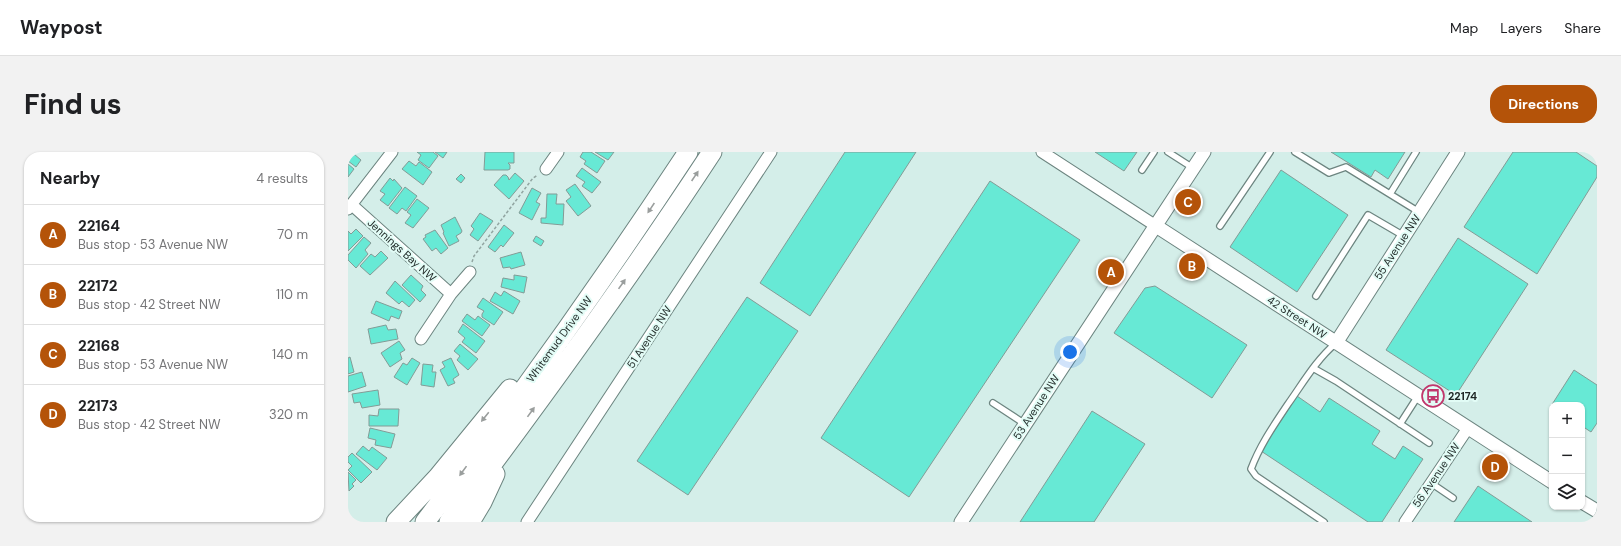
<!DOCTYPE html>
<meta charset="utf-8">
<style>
body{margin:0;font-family:"DM Sans",sans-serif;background:#f2f2f2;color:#202124}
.controls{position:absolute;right:12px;bottom:12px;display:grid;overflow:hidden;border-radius:8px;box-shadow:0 1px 3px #0004}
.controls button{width:36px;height:36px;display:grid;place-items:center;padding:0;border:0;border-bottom:1px solid #e0e0e0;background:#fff;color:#202124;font:20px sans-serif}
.you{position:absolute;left:722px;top:200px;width:14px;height:14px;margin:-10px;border:3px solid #fff;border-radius:50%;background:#1a73e8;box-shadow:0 0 0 6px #1a73e833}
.badge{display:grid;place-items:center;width:26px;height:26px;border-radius:50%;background:#b45309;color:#fff;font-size:13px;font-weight:700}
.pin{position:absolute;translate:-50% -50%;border:2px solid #fff;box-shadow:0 1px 4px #0006}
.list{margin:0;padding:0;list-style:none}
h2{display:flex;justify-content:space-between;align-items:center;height:52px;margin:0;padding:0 16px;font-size:17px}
h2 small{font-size:13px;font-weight:400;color:#757577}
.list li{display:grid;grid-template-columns:26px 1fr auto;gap:12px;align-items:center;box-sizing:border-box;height:60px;padding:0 16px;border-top:1px solid #e0e0e0}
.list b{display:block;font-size:15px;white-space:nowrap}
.list p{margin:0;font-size:13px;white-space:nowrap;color:#757577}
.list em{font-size:13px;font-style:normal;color:#757577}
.icon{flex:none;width:22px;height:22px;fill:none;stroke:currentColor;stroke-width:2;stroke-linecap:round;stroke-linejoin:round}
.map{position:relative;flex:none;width:1249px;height:370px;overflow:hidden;border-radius:16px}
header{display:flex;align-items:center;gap:24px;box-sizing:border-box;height:56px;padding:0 20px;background:#fff;border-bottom:1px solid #e0e0e0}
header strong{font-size:19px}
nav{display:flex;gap:22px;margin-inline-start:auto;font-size:14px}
.intro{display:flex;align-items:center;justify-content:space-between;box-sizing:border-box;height:96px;padding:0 24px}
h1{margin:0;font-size:28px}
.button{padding:10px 18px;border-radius:16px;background:#b45309;color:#fff;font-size:14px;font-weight:700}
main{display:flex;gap:24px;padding:0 24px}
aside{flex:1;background:#fff;border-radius:16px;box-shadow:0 1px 3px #0004}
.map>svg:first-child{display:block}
.building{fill:#67e9d5;stroke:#839b96}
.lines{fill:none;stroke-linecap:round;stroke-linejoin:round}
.service-casing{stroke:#6d8580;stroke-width:8}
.minor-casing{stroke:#6d8580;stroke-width:13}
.tertiary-casing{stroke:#6d8580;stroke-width:15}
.motorway-casing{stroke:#6d8580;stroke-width:21}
.path{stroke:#91a5a1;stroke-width:1.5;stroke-dasharray:3 2;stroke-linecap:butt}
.service{stroke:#fff;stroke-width:5.5}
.minor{stroke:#fff;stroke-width:11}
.tertiary{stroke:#fff;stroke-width:13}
.motorway{stroke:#fff;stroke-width:19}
.oneway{fill:#9a9e9d}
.labels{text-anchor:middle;stroke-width:4;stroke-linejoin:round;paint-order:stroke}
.street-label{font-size:11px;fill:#1e2725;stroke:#e2fcf6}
.poi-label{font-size:11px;font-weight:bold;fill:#1e2725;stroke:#e2fcf6;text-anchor:start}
</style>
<header>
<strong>Waypost</strong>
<nav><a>Map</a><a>Layers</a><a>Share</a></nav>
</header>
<div class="intro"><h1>Find us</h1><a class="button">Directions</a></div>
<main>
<aside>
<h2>Nearby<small>4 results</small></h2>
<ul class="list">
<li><span class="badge">A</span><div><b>22164</b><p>Bus stop · 53 Avenue NW</p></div><em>70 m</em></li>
<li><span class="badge">B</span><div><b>22172</b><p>Bus stop · 42 Street NW</p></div><em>110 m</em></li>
<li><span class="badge">C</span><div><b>22168</b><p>Bus stop · 53 Avenue NW</p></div><em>140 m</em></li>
<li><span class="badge">D</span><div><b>22173</b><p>Bus stop · 42 Street NW</p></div><em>320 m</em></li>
</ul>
</aside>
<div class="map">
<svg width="1249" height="370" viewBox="0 0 1249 370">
<rect width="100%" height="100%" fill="#d4eee9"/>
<path class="building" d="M0,0H7L6,2L13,8L8,15L0,9Z
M69,0H85L90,4L81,16L70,8L73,3Z
M87,0H99L95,6Z
M137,0H166V11H160L162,13V17L160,18H136Z
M235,0H243L257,9L249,21L236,12L238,9L232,5Z
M247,0H266L260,8Z
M497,0H568L462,164L412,131Z
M747,0H789L776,19Z
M983,0H1057L1040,27L1027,18L1023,25Z
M1165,0H1228L1249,14V25L1189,122L1116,75Z
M61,9L68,14L71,10L84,20L75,33L54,17Z
M0,12L6,17L0,25Z
M234,16L253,30L244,41L234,34L237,30L228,24Z
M933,18L1000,63L949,140L882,95Z
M167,21L176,29L161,47L146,33L155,23H158L160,25L161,28Z
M113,22L117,26L113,31L108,27Z
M42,26L45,29L46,27L54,36L40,54L32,48L37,42L32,39Z
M642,29L732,88L561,345L473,286Z
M227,32L243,54L230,64L218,49L223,45L218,38Z
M57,35L69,44L58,59L54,56L49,62L41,56Z
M184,36L193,41L188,50L192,52L184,68L171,61Z
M199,42H209L208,52H216L215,73L193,71V66H198Z
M69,47L81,56L65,76L57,71L63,63L59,60Z
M132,61L145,69L130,89L122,83L126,77L123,74Z
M107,65L114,79L113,81L108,84L111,89L101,94L95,81L96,80L93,73Z
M156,73L166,81L155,95L153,93L147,100L140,95Z
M8,77L15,84L0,99V79L3,82Z
M87,78L100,96L93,102L88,96L84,99L75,87L78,85L77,83Z
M188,84L196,89L193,94L185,89Z
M16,85L23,91L17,98L20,102L8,116L0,108V103Z
M1110,86L1180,132L1108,243L1038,198Z
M33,99L40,106L22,123L12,114L23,102L27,105Z
M173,100L177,113L163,117L162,115L155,116L152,106Z
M63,123L75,134L73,138L78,143L72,150L54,133Z
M166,123L179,125L176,141L153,135L155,126L166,128Z
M47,129L67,148L61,155L54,149L51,152L38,141Z
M807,134L899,193L864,246L766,181L797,136Z
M156,139L172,149L165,162L142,149L147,140L153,144Z
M399,145L450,179L340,343L289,309Z
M135,146L155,160L146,173L134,165V162L136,159L129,155Z
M28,149L54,159L51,167L43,164L41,169L23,161Z
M119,162L127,168L130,164L142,173L134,184L114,169Z
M115,172L137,189L128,201L114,190L117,186L110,180Z
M38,173L40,178L48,177L50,187L23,192L20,177Z
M51,189L57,198L52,201L54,207L42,215L33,201Z
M112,192L130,207L120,218L109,208L112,204L106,199Z
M2,205L6,220L0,222V206Z
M64,206L72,211L59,233L46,225L55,211L59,213Z
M103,206L111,223L105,227L107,231L100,234L92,218L97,215L94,210Z
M75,212L85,213L84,220H88L86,235L73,233Z
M1226,218L1249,233V271L1243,280L1234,274V253L1203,254Z
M14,220L18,234L0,240V224Z
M30,238L32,253L14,256L12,250L6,251L4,242Z
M949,244L972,260L981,246L1032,279L1024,292L1047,307L1055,294L1075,307L1034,370H1020L913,299Z
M31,257H51L50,274H21V263L30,264Z
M744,259L797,292L746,370H672Z
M22,276L47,282L43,296L27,293L28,288L20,286Z
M15,294L21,299L24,295L39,306L29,318L8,302Z
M4,301L24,320L13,331L0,318L4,314L0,310V305Z
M0,320L8,328L4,332L6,334L1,339Z
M1130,334L1184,370H1106Z"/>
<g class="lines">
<g class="service-casing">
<path id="service" d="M820,0L845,16
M947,0L981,21L998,15L1071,60
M794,18L806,0
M1042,42L1068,0
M872,74L922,0
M968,144L1020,63L1056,84
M965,216L988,229L1081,291
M645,251L677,272
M1052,272L1070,244
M1083,331L1105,346
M976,370L908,324L903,317C912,293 926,273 940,252C955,231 968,208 988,191"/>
</g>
<g class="minor-casing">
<path id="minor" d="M694,0L808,74
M198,17L210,0
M4,53L103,142
M0,57L44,0
M73,187L103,142L122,120
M179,370L423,0
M1057,370L1120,276"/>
</g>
<g class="tertiary-casing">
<path id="tertiary" d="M808,74L1204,330
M988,191L1110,0
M1234,350L1249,359
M613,370L856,0"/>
</g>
<g class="motorway-casing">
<path id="motorway" d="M48,370L90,325L162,237
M77,370C169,250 257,126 340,0
M101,370C192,249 281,127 364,0
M122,370L134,350L147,322"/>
</g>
<path class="path" d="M124,110L126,104L185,26L190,23"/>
<use href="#service" class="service"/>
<use href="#minor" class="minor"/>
<use href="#tertiary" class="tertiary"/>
<use href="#motorway" class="motorway"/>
</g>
<defs><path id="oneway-solid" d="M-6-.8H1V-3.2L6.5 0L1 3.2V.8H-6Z"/></defs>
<g class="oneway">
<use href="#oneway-solid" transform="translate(347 24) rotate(-56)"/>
<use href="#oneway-solid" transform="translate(303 56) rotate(124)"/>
<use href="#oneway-solid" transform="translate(274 132) rotate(-55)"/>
<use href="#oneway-solid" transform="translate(183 260) rotate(-54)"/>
<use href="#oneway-solid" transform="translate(137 265) rotate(129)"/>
<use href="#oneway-solid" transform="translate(115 319) rotate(126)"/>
</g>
<defs>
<g id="bus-ring" transform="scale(1.15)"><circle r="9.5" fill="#e2fcf6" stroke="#c1366c" stroke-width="1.5"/><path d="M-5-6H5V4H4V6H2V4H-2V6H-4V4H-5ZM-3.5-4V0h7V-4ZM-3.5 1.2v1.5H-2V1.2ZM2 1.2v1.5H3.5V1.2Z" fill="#c1366c"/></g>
</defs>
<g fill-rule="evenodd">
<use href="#bus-ring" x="1085" y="244"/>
</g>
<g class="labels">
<g class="street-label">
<text transform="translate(1049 95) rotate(-57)" y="4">55 Avenue NW</text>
<text transform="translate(54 98) rotate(42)" y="4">Jennings Bay NW</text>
<text transform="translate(949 165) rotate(33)" y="4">42 Street NW</text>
<text transform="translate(301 185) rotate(-57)" y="4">51 Avenue NW</text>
<text transform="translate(211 187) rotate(-54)" y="4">Whitemud Drive NW</text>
<text transform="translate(688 255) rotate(-57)" y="4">53 Avenue NW</text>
<text transform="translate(1088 323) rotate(-56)" y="4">56 Avenue NW</text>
</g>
<g class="poi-label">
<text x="1100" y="248">22174</text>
</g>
</g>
</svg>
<div class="controls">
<button>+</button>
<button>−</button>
<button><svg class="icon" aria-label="layers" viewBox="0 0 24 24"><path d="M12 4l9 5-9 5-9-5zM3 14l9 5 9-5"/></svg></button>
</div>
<div class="you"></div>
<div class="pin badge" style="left:763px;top:120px">A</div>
<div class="pin badge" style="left:844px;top:114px">B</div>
<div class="pin badge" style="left:840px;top:50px">C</div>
<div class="pin badge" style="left:1147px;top:315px">D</div>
</div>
</main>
